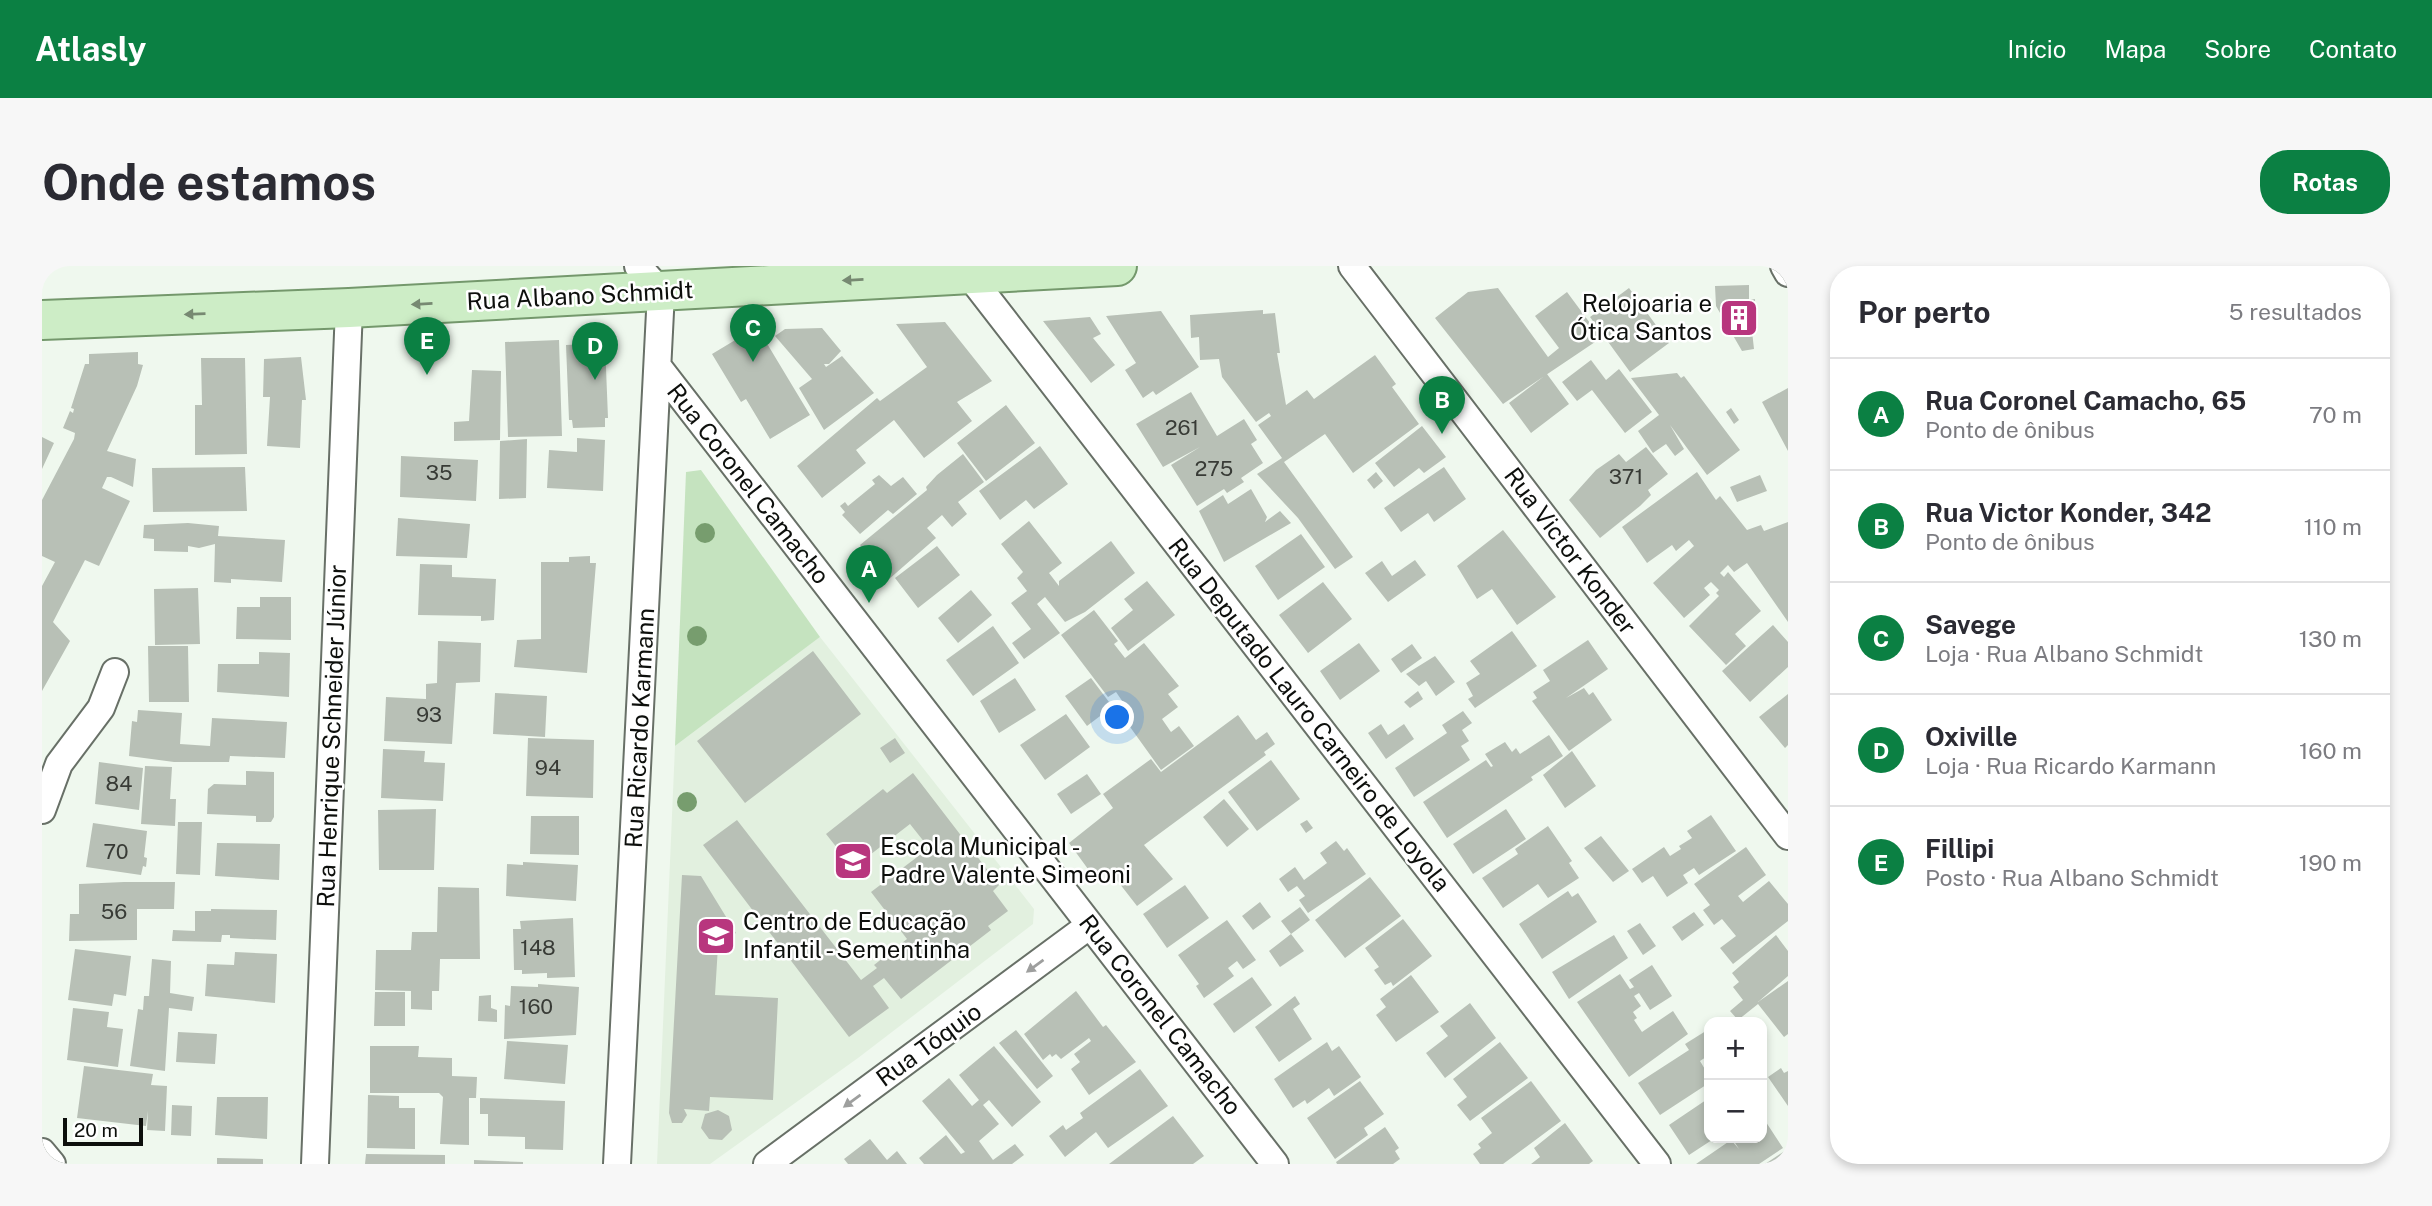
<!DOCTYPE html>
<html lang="pt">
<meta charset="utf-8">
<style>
body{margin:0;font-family:"Public Sans",sans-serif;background:#f7f7f7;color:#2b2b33}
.controls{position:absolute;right:21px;bottom:21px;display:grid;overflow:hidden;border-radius:14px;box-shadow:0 4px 10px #0003}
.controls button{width:63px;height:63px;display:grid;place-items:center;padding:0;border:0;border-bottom:2px solid #e1e1e2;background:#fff;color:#2b2b33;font:35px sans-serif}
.scale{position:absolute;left:21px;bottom:18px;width:80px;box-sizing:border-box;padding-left:7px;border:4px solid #0d0f0c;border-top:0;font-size:19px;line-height:24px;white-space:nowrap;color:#0d0f0c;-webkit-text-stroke:5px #fff;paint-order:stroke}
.you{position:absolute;left:1076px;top:452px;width:24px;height:24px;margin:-18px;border:5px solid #fff;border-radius:50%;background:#1a73e8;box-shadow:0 0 0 10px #1a73e833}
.badge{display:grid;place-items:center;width:46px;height:46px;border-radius:50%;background:#0b8043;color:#fff;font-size:23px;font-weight:700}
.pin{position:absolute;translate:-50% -58px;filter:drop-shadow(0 2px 4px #0008)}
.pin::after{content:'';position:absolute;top:37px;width:24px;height:21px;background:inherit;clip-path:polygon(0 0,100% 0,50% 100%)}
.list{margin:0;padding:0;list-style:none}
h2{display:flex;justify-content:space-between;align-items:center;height:91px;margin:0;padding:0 28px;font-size:30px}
h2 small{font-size:23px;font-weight:400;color:#7c7c81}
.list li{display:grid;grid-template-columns:46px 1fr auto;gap:21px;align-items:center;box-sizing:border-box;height:112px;padding:0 28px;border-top:2px solid #e1e1e2}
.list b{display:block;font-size:26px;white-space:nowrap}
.list p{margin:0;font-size:23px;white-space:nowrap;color:#7c7c81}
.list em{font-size:23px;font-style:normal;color:#7c7c81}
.map{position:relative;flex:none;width:1746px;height:898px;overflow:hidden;border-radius:28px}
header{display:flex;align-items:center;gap:42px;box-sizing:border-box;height:98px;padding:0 35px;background:#0b8043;color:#fff}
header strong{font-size:33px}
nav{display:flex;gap:38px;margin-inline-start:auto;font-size:24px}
.intro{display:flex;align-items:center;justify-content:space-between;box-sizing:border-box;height:168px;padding:0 42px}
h1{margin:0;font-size:49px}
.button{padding:18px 32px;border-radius:28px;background:#0b8043;color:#fff;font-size:24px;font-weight:700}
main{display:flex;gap:42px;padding:0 42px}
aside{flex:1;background:#fff;border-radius:28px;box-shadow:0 4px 10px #0003}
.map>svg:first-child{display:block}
.built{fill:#e2f0df}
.green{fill:#c5e3bf}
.building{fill:#b8c0b6}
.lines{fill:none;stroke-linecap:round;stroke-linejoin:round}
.minor-casing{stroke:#687067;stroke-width:30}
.primary-casing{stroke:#74986c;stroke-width:42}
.minor{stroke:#fff;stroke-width:26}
.primary{stroke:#cdedc6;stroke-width:38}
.tree{fill:#779d6e}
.oneway{fill:#778972}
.oneway2{fill:#9e9f9e}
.labels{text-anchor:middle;stroke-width:5;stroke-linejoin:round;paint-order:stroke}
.number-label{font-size:21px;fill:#383b36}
.street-label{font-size:24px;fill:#0d0f0c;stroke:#fff}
.poi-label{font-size:24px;fill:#0d0f0c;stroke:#fff;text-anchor:start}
</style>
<header>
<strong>Atlasly</strong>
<nav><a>Início</a><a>Mapa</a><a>Sobre</a><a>Contato</a></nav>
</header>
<div class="intro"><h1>Onde estamos</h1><a class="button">Rotas</a></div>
<main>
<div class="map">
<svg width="1746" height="898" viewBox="0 0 1746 898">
<rect width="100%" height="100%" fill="#eff8ee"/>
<path class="built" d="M778,371L992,643L991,658L816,792L668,898H615L633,480Z"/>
<path class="green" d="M659,204L778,371L633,480L644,206Z"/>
<path class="building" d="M1707,19V34L1713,33L1714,65H1710L1712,83L1700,85L1674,40L1673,20Z
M1456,22L1506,91L1517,82L1493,50L1525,26L1559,72L1461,138L1393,52L1426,26Z
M1587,22L1627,77L1588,106L1548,51Z
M1221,44V48L1233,47L1238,87H1235L1244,139L1265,124L1272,133L1333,89L1354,118L1350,121L1377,158L1311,207L1283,168L1242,196L1311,291L1293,303L1256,252L1215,208L1240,192L1216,159L1229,150L1227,147L1214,156L1180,111L1177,93L1158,94L1157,71L1149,72L1148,49Z
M1119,45L1157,101L1114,129L1111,125L1101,132L1083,104L1094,97L1064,50Z
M1048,51L1059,68L1051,72L1073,99L1049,117L1001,55Z
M903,56L950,115L915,136L930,155L882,192L852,154L814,184L824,197L780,232L755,200L835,132L838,135L885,101L854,58Z
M715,61L768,149L728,173L704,133L699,136L670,88Z
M780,62L799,85L787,98H782L784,101L800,90L832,127L782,164L757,122L770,113L733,70L743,63Z
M517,74L520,170L466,171L463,76Z
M563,77L566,152H563V161L531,162L530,154H527L524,79Z
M96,86V98L101,99L95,120L65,185L94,193L91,221L69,211H65L60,222L88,235L57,300L43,294L11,356L28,375L0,425V320L13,296L0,290V234L32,173L33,167L21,162L28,145L31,147L32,143L29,142L43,98H47V88Z
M259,91L264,134H260L258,182L225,180L228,131H221L222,93Z
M159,92H203L205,188L153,189V139H160Z
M1549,94L1564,114L1577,103L1610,146L1583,167L1550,124L1535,135L1520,116Z
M430,104L459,105L458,174L412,175V156L427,155Z
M1635,107L1639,112L1642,110L1698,184L1665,209L1628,159L1642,183L1633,190L1624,178L1611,187L1596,165L1617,149L1589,112Z
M1505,108L1527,138L1489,167L1467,137Z
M1746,122V185L1720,136Z
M1149,126L1175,170L1202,153L1215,174L1209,178L1221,197L1199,212L1202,216L1185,227L1182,223L1155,240L1129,199L1158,181L1121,201L1094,158Z
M964,139L993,177L944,215L915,177Z
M1689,142L1697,154L1692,158L1684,146Z
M1380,160L1404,191L1382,207L1377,202L1352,221L1333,197Z
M0,171L12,177L0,203Z
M535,172L563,174L561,225L505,222L507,184L535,186Z
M485,173L484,232L457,233L458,175Z
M998,180L1026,218L992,243L984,234L958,254L937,225Z
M1604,181L1626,208L1606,224L1609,229L1598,240L1558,272L1527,234L1554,204L1577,188L1584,196Z
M921,188L942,216L916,236L925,248L910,261L900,249L885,262L894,272L846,314L818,279L885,224L884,221L895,209Z
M359,190L436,194L434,235L358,231Z
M203,201L205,245L111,246L110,202Z
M1402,201L1424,233L1392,256L1386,247L1359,266L1342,242Z
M1334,206L1341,215L1332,223L1325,214Z
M1655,206L1674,234L1678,230L1705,264L1719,259L1722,265L1746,256V356L1705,297L1692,306L1686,299L1678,307L1682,311L1686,306L1719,345L1693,368L1704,380L1684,399L1647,360L1677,330L1674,327L1677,324L1669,316L1662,322L1668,329L1642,352L1611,317L1652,280L1647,274L1634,285L1630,279L1605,297L1580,261Z
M837,209L849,220L861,211L875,228L851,248L846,244L818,268L800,249L803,246L798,240L803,236L806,240L833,218L830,214Z
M1718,209L1725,225L1695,236L1688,221Z
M1209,223L1225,251L1223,256L1238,245L1249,257L1182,296L1157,245L1181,229L1186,238Z
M356,252L428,258L425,292L354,290Z
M987,255L1020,297L1007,307L1017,320V315L1069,275L1093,307L1043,346L1023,356L1003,331L995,338L1018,367L982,393L970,377L989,363L969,337L985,325L975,312L981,306L959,278Z
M146,257L177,260L176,270L243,274L240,316L189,313V317L172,316L173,278L157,282L146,280V286L112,285V273L101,272L102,259Z
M1461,264L1514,331L1475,359L1450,323L1435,333L1415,300Z
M1259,268L1283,301L1236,334L1213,300Z
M895,280L918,309L876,342L853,312Z
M548,290V297H554L545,407L472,401L475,374L499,373V296H527V291Z
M1373,294L1384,309L1346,336L1323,307L1340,295L1350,310Z
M378,298L410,299V311L454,313L452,354L439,355V350L376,349Z
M1105,315L1133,349L1086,385L1069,362L1091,344L1082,333Z
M1281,316L1310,353L1266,387L1237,349Z
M156,322L158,378L113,379L112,323Z
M929,324L950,349L916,377L896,352Z
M218,331H249V374L194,373L195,341H218Z
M1052,344L1076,375L1072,378L1083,392L1102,377L1137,420L1126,428L1136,441L1120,453L1129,466L1137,460L1152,480L1119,504L1078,447L1085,442L1074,426L1066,431L1019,369Z
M1731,359L1746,376V401L1708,436L1680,405Z
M951,360L977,397L931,430L904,394Z
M1470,365L1495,400L1433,442L1426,433L1431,430L1424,417L1438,408L1428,395Z
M1546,374L1566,403L1524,432L1542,422L1547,429L1551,426L1570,454L1527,485L1490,435L1495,432L1491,426L1508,415L1501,404Z
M396,375L439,377L438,416L414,417L410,478L342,475L344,431L384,433V418L395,417Z
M1317,377L1338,405L1298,434L1278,405Z
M1370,378L1380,392L1359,407L1349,393Z
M106,380H146L147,436H107Z
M771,385L819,448L703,537L655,475Z
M217,386L248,387L247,431L175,426L176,398H217Z
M1393,390L1413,416L1394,430L1384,415L1377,420L1364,408Z
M973,412L994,444L957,467L938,435Z
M1049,412L1073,444L1069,448L1066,444L1045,460L1023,430Z
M1376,425L1381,433L1368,442L1362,436Z
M453,427L505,430L503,471L451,468Z
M1746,428V479L1743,482L1717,451Z
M96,444L140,447L138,478L168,480L170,452L245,456L243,492L188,490L187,496H132L87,490L90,455L95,456Z
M1421,445L1430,457L1420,464L1427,475L1419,480L1428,494L1372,531L1353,502L1405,467L1400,459Z
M1024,448L1048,481L1003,514L978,479Z
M1196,449L1214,474L1225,466L1233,478L1222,486L1224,489L1102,579L1131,613L1095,640L1067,604L1054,614L1027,577L1071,542L1061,528L1109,493L1119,506Z
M1339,458L1346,469L1362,458L1372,473L1344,493L1326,467Z
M1507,469L1521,490L1489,511L1491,514L1405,572L1381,536L1444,494L1449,501L1451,500L1443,488L1463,476L1470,486L1474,482L1478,488Z
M486,472L552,474L551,532L484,530Z
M853,472L863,487L848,497L838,482Z
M341,483L383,485L382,496L403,497L401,535L339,532Z
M1530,485L1554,520L1523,542L1501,509Z
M1229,494L1258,533L1215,565L1186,526Z
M57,496L101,502L97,544L53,538Z
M103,500L130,501L128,533H134L133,560L99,558Z
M204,505L232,506V551L229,556H214V550L165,548L166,523L172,518L204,519Z
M871,507L957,619L951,625L966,645L946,660L949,664L859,733L842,712L831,720L847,742L807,771L661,579L695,554L819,714L835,702L832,699L865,673L829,626L887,582L868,558L811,602L784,568L841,523L845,527Z
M1045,508L1059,528L1029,548L1015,528Z
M1182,533L1207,563L1185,581L1161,551Z
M394,543L392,604H337L336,544Z
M1464,543L1484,573L1431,608L1411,578Z
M1669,549L1694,585L1657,609L1652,602L1641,609L1646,617L1625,631L1611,610L1600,617L1590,603L1622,581L1628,590L1639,583L1637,580L1650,572L1645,565Z
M489,550H537V589L488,588Z
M1265,554L1271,562L1264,567L1258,558Z
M136,556H160L158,609L134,608Z
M51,557L105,565L102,591L105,592L104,601L101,600L99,609L44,601Z
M1506,560L1530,595L1527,597L1537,612L1506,632L1496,618L1461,642L1440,612L1476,588L1473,583Z
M1559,570L1587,605L1571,616L1542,582Z
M1294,575L1302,585L1305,582L1324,608L1266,647L1257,634L1263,630L1255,620L1246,626L1237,613L1253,601L1262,614L1285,597L1278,587Z
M175,577L238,578L237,614L173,610Z
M1704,581L1724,609L1696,630L1701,636L1727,615L1746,638V655L1691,698L1678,682L1694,670L1680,653L1672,659L1661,644L1668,639L1652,618Z
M481,596L536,599L534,635L464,630L465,598L481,599Z
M640,609L659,610L694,667L671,680H676L673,729L736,732L731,834L668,831L667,845L642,843L645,849L640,857H630L627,847Z
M1328,611L1359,650L1303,692L1273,654Z
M82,616H133L132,643H95V674L27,675L28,648H37V618Z
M1143,619L1167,652L1125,682L1101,648Z
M396,621L437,622L438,693H398L397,725H390V744L369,743V725L333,724L334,684H369L370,666H395Z
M1526,625L1530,631L1536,627L1555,656L1500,693L1477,658Z
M1218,636L1229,651L1211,664L1200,650Z
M1258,641L1268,654L1249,668L1262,685L1238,701L1227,685L1249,668L1239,655Z
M169,643L235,644L234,674L188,672V669H180L179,676L130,675L131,664L153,665V645H169Z
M1652,646L1662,659L1640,675L1630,661Z
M531,652L533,711L505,712V707L480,708V704H472L471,663H479L478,655Z
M1361,653L1390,690L1351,720L1349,716L1343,719L1332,704L1337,701L1323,682Z
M1185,654L1214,694L1201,703L1195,695L1186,702L1192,710L1162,732L1154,720L1157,718L1136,689Z
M1598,657L1614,680L1601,689L1585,665Z
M1572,669L1586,692L1527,733L1510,706Z
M1734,669L1746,685V710L1716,736L1746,715V768L1742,771L1716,738L1696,754L1688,745L1701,734L1691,721L1697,716L1690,707Z
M33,683L89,690L84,730L72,728L70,740L26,734Z
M193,686L235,688L233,737L163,730L165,698L192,699Z
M110,693L129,695L128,727L152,731L150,745L127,742L123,805L88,800L96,743L101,744L102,730H107Z
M1610,699L1630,730L1608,744L1597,727L1592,730L1599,740L1591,746L1595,752L1592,754L1600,766L1631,745L1646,768L1587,811L1535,736L1578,708L1588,723L1592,721L1587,714Z
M1369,709L1397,746L1354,776L1334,749L1344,741L1338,733Z
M1210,711L1230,739L1192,767L1171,738Z
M496,718L537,721L534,769L462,773L463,739L468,740L469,720L496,721Z
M1034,725L1061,761L1064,759L1094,796L1047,829L1029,803L1038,796L1032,788L1049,775L1047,772L1019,793L1014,788L1010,791L1008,788L1001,794L982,768Z
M333,726H363V760H332Z
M449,729V742L455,744V756L436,755L437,730Z
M1253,730L1258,738L1251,743L1270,773L1237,796L1213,761Z
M1428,737L1454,772L1403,812L1384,787L1406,770L1398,760Z
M31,742L67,746L65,761L81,763L76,801L25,794Z
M1667,763V789L1658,795L1667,810V817L1618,849L1596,817L1647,784L1643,778Z
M974,764L1011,810L995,823L957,777Z
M136,766L175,768L173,798L134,796Z
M465,775L526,779L523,818L462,813Z
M1285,776L1290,785L1297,780L1319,811L1292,830L1287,822L1265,838L1263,834L1251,842L1232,813Z
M1458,776L1486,812L1428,855L1415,839L1425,831L1411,813Z
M328,780H377L376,791L410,792V810L435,811L434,832H427V879L398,878L401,831L397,827H328Z
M952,780L999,836L970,861L947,834L941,839L957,858L937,875L951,894L973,878L982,889L970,898H882L877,892L904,869L919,888L923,886L880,835L907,812L930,840L937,834L917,809Z
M42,800L111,808L109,819L125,820L123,865L105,864L106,845L104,860L35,852Z
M1739,802L1742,807L1746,805V840L1726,811Z
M1098,803L1126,840L1066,882L1054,866L1023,891L1007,870L1021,859L1024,864L1041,852L1038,847Z
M1318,815L1342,848L1322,862L1326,869L1293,893L1265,852Z
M1489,815L1519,855L1461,898H1438L1431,888L1439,882L1436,878L1450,867L1439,852Z
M326,829L357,830V842H373V883L325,882Z
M175,831H226L225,873L173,869Z
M438,832L523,835L521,884L483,883V871L446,870V848H438Z
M1667,832V872H1673L1647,889L1627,859Z
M130,839L150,840L149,870L129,869Z
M676,844L687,850L690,864L680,874L667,873L659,862L663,848Z
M1131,850L1162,890L1151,898H1067Z
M1720,850L1741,882L1717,898H1654L1689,874L1697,883L1690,872H1720Z
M1523,857L1551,895L1547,898H1489L1498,891L1492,882Z
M1343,861L1357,882L1353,885L1358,893L1351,898H1295L1294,896Z
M828,873L845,894L855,885L865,898H806L802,893Z
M1746,883V898H1723L1738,888Z
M324,888L403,889V898H323Z
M175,892L221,893V898H175Z
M432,894L481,896V898H432Z"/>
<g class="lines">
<g class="minor-casing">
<path id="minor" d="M920,0L1615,898
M1310,0L1746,570
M1742,0L1746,7
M617,102L1233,898
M0,544L17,498L59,442L73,406
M0,886L10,898
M273,898L307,42
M575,898L619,26L596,0
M725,898L1048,659"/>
</g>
<g class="primary-casing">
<path id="primary" d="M0,54L307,42L1075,0"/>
</g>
<use href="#minor" class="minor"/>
<use href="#primary" class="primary"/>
</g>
<g class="tree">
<circle cx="663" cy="267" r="10"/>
<circle cx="655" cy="370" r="10"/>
<circle cx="645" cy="536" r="10"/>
</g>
<defs><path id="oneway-solid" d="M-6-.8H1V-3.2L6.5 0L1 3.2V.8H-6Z" transform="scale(1.75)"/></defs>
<g class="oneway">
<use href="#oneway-solid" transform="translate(811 14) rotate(177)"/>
<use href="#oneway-solid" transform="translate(380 38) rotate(177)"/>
<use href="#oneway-solid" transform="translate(153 48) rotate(178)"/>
</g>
<g class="oneway2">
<use href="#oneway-solid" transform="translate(993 700) rotate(144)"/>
<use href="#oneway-solid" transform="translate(810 835) rotate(144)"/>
</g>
<defs>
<g id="building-square" transform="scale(2.0125)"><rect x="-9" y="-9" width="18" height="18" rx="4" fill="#b8367e" stroke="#fff"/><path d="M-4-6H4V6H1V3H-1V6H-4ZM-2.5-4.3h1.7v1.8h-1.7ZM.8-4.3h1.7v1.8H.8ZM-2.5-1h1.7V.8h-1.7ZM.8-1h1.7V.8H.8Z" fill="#fff"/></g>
<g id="school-square" transform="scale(2.0125)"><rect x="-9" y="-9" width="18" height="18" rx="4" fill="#b8367e" stroke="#fff"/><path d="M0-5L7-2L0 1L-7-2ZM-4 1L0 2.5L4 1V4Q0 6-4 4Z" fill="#fff"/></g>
</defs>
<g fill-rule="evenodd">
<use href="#building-square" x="1697" y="52"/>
<use href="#school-square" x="811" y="595"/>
<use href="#school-square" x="674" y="670"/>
</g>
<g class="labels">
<g class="number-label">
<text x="1140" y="169">261</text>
<text x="1172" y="210">275</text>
<text x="397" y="214">35</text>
<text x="1584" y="218">371</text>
<text x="387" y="456">93</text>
<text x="506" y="509">94</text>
<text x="77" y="525">84</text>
<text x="74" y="593">70</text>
<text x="72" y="653">56</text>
<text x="496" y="689">148</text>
<text x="494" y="748">160</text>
</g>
<g class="street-label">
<text transform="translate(538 30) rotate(-3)" y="8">Rua Albano Schmidt</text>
<text transform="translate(706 218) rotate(52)" y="8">Rua Coronel Camacho</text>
<text transform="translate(1528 285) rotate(53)" y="8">Rua Victor Konder</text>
<text transform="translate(1267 449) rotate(52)" y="8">Rua Deputado Lauro Carneiro de Loyola</text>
<text transform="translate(598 462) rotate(-87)" y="8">Rua Ricardo Karmann</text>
<text transform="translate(290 470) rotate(-88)" y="8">Rua Henrique Schneider Júnior</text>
<text transform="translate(1118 749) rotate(52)" y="8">Rua Coronel Camacho</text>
<text transform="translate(887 779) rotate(-36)" y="8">Rua Tóquio</text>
</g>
<g class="poi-label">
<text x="1670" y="46" text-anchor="end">Relojoaria e<tspan x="1670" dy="28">Ótica Santos</tspan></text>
<text x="838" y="589">Escola Municipal -<tspan x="838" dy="28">Padre Valente Simeoni</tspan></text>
<text x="701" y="664">Centro de Educação<tspan x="701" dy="28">Infantil - Sementinha</tspan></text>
</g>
</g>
</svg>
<div class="controls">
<button>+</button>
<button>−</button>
</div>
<div class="scale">20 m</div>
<div class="you"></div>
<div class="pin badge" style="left:827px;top:337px">A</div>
<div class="pin badge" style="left:1400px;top:168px">B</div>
<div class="pin badge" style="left:711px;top:96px">C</div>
<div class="pin badge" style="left:553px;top:114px">D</div>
<div class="pin badge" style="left:385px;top:109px">E</div>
</div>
<aside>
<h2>Por perto<small>5 resultados</small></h2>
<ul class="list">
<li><span class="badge">A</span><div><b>Rua Coronel Camacho, 65</b><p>Ponto de ônibus</p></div><em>70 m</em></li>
<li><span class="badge">B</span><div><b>Rua Victor Konder, 342</b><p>Ponto de ônibus</p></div><em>110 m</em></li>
<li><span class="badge">C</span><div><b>Savege</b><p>Loja · Rua Albano Schmidt</p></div><em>130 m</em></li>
<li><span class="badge">D</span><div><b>Oxiville</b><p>Loja · Rua Ricardo Karmann</p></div><em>160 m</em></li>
<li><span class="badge">E</span><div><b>Fillipi</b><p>Posto · Rua Albano Schmidt</p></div><em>190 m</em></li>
</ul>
</aside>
</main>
